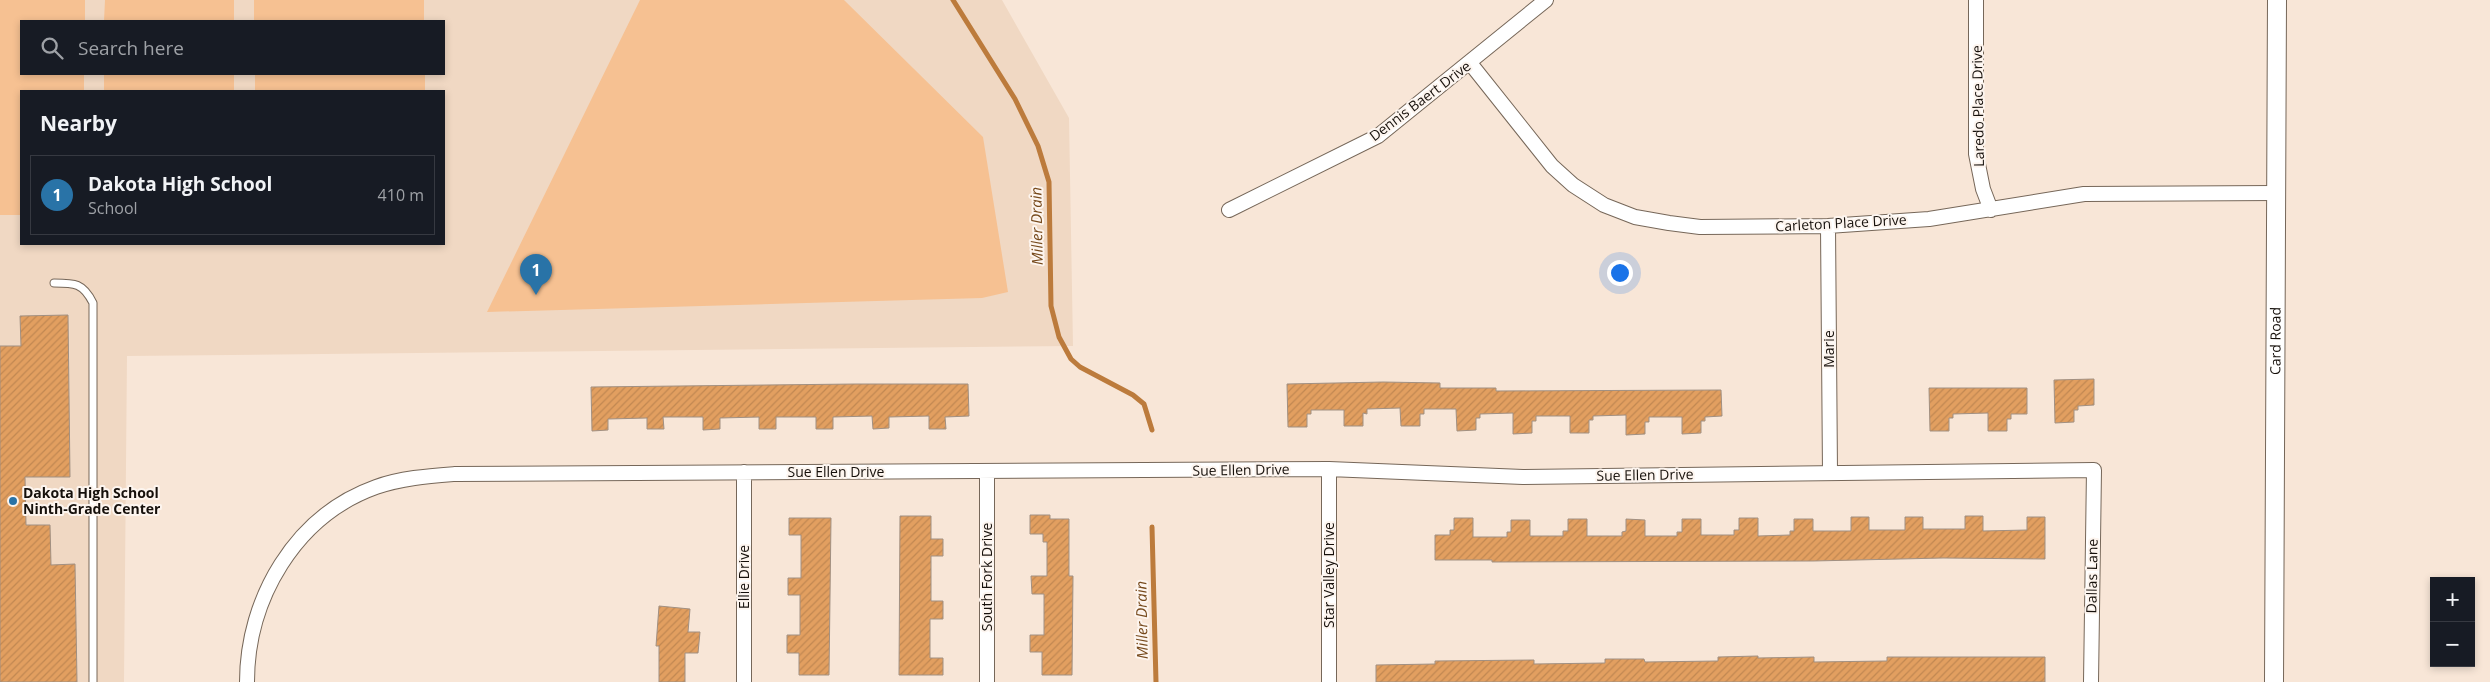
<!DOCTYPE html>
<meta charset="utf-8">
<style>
body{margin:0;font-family:"Open Sans",sans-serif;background:#20242c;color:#f1f3f6}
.controls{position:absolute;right:15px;bottom:15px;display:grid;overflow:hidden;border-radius:0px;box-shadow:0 2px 8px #0003}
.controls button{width:45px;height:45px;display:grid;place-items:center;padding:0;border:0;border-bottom:1px solid #363941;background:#171b24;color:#f1f3f6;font:25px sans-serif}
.you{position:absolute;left:1619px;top:272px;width:18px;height:18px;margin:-12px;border:4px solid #fff;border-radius:50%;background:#1a73e8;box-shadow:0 0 0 8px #1a73e833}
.badge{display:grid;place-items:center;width:32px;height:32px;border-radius:50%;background:#2973a7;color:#fff;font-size:16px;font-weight:700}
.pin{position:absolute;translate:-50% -41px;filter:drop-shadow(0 1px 2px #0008)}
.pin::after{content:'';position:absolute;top:26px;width:18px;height:15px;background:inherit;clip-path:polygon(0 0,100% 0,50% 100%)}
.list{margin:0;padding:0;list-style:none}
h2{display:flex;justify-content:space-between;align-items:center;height:65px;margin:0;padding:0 20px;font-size:21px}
h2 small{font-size:16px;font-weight:400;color:#9ea1a6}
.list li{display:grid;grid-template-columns:32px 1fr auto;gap:15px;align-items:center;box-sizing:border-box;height:80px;margin:0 10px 10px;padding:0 10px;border:1px solid #363941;border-radius:0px}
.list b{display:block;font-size:19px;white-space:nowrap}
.list p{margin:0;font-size:16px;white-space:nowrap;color:#9ea1a6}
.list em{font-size:16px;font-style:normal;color:#9ea1a6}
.icon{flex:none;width:28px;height:28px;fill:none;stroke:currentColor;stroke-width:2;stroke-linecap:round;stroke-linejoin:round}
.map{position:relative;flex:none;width:2490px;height:682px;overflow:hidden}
.search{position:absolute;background:#171b24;box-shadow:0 2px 8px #0003;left:20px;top:20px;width:425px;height:55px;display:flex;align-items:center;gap:12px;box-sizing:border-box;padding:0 18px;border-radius:0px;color:#9ea1a6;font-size:19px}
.panel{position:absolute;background:#171b24;box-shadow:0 2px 8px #0003;left:20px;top:90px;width:425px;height:155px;border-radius:0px}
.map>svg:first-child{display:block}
.built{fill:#f0d8c3;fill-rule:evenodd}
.pitch{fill:#f6c192}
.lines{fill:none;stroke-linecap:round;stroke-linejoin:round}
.stream{stroke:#bc7b3c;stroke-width:5}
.building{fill:url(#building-hatch);stroke:#a19082}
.service-casing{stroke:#766759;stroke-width:9}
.minor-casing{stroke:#766759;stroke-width:16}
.tertiary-casing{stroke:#766759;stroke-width:20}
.service{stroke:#fff;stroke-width:7}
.minor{stroke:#fff;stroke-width:14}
.tertiary{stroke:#fff;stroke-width:18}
.poi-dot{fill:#2973a7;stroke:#fdf5ef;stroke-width:2}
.labels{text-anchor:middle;stroke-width:4;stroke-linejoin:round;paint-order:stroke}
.street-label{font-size:14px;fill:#16100b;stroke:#fdf5ef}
.poi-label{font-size:14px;font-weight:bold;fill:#16100b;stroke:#fdf5ef;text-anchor:start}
.water-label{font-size:15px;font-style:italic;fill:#76491b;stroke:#fdf5ef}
</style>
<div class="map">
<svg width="2490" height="682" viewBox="0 0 2490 682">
<defs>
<pattern id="building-hatch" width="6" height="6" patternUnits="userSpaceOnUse" patternTransform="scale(1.25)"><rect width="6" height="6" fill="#e29f60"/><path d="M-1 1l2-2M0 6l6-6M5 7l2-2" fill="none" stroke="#c18852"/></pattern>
</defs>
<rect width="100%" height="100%" fill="#f8e6d7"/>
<path class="built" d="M0,0H1002L1069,118L1073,346L127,356L124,682H0ZM21,21H444V74H21ZM21,91H444V244H21Z"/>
<path class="pitch" d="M0,0H85V21H21V74H84V91H21V215H0Z
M105,0H234V21H104Z
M254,0H424V21H254Z
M640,0H844L983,137L1008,292L982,298L487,312Z
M104,74H234V91H104Z
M255,74H425V91H255Z"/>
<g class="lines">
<path class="stream" d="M953,0L1015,99L1038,146L1049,182L1051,306L1059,337L1071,359L1080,367L1133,395L1144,404L1152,430
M1152,527L1156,682"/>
</g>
<path class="building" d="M68,315L70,477H25L26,525H50L51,565L75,564L77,682H0V346H21L20,316Z
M2094,379V405L2078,406V410H2074V422L2055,423L2054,380Z
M1383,382L1440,383V388H1496V391L1721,390L1722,416L1705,417V421H1701V433L1682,434V417H1649V422H1645V434L1626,435V415L1593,416V420H1589V433H1570V416H1536V421H1532V433L1513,434V413L1480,414V418H1476V430L1457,431L1456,409H1424V414H1420V426H1401L1400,408L1367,409V414L1363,413V426H1344V410H1311V414H1307V427H1288L1287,384Z
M855,384H968L969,416L945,417L946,429H929V416L889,417V428L873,429L872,416L833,417V429H816V417H776V429H759V417L720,418V429L703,430V417H663L664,429H647V418L608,419V430L592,431L591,387Z
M1929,388H2027V414H2011V419H2007V431H1988V413L1953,414V418H1949V431H1930Z
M1030,515H1050V519H1069V576H1073L1072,675H1042V652H1030V635H1044V594H1032L1031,576H1047V542H1043V534H1030Z
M900,516H931V539H943V556H931V601H943V619H930V658H943V675H899Z
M1965,516H1983V531L2027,530V517H2045V559L1943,558L1813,561L1492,562V560H1435V535H1450V530H1454V518H1473V537H1507V532H1511V520H1530V536H1563V531H1568V519H1587V536H1622V532L1626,531V519L1645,520V536H1677V532H1682V519H1701V535H1734V530H1739V518H1758V536L1790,535V531H1794V519H1813V531H1851V517H1869V530H1905V517H1923V529H1965Z
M789,518H831L829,675H799V653H787V635H800V595H788V578H801V535H789Z
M659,606L690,609L688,632H700L698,653H685V682H659V646H656Z
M1758,656V658L1814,657V662L1887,661V657H2045V682H1376V665L1435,664V661L1534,660V664L1605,663V659H1644L1645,662L1718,661V657Z"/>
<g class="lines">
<g class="service-casing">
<path id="service" d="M54,283C75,283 83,283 93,303V682"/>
</g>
<g class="minor-casing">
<path id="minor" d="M1976,0V154L1983,189L1991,210
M1470,63L1552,166L1573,185L1604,205L1635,217L1669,223L1700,227L1828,226L1929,219L2084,194L2276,193
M1229,210L1378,136L1546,0
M1828,226L1830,472
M1329,469V682
M744,472V682
M247,682C247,599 295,516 376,487C401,478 429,476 455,474L1329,469L1523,477L2094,470L2091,682
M987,682V471"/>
</g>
<g class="tertiary-casing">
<g id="tertiary">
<path id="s1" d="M2274,682L2277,0"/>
</g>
</g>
<use href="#service" class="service"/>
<use href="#minor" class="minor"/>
<use href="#tertiary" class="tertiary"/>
</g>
<circle class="poi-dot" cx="13" cy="501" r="5"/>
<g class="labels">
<g class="street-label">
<text transform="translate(1420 101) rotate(-37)" y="5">Dennis Baert Drive</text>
<text transform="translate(1978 106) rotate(-91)" y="5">Laredo Place Drive</text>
<text transform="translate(1841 223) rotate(-3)" y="5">Carleton Place Drive</text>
<text dy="5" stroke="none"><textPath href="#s1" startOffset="341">Card Road</textPath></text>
<text transform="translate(1829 349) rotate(-90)" y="5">Marie</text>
<text transform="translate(1241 470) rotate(-1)" y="5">Sue Ellen Drive</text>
<text x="836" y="477">Sue Ellen Drive</text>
<text transform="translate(1645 475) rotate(-1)" y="5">Sue Ellen Drive</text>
<text transform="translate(1329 575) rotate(-90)" y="5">Star Valley Drive</text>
<text transform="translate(2092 576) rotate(-89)" y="5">Dallas Lane</text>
<text transform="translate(744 577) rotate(-90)" y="5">Ellie Drive</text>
<text transform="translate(987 577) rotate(-90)" y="5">South Fork Drive</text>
</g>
<g class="poi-label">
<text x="23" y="498">Dakota High School<tspan x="23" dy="16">Ninth-Grade Center</tspan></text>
</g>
<g class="water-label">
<text transform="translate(1037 226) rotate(-91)" y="5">Miller Drain</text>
<text transform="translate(1142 620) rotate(-91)" y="5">Miller Drain</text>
</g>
</g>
</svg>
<div class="controls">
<button>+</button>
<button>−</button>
</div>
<div class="you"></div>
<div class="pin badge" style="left:536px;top:295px">1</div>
<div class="search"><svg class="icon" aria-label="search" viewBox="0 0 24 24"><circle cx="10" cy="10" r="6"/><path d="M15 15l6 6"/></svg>Search here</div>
<section class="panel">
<h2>Nearby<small></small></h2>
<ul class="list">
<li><span class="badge">1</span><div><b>Dakota High School</b><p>School</p></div><em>410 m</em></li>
</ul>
</section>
</div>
